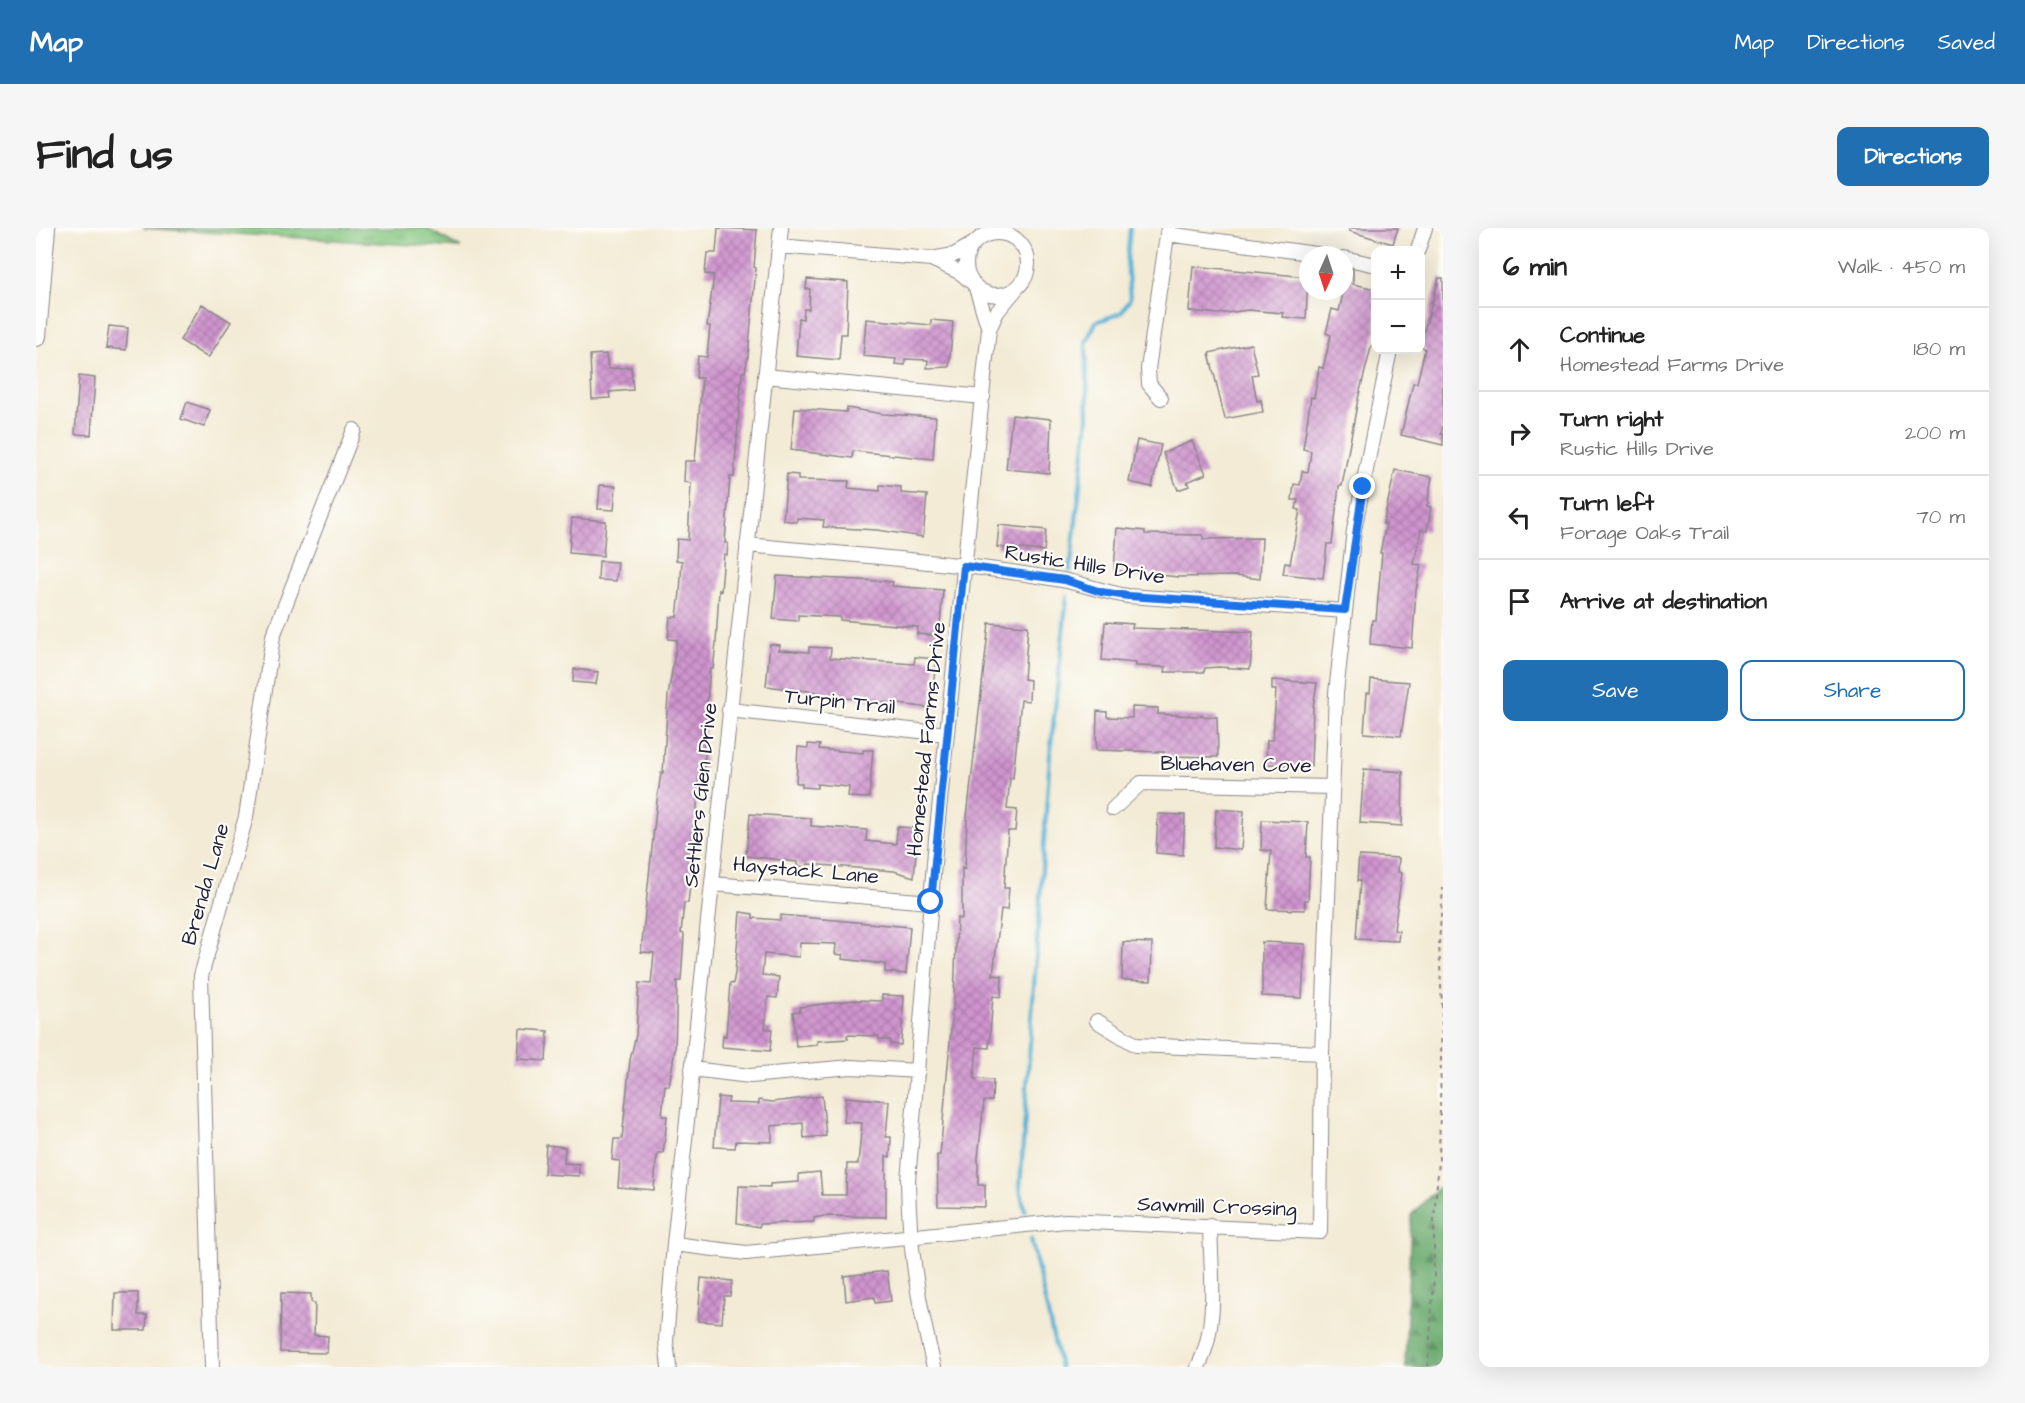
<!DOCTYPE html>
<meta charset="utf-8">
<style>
body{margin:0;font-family:"Architects Daughter",sans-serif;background:#f6f6f6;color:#222}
.controls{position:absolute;right:18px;top:18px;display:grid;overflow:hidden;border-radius:12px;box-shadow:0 6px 24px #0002}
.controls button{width:54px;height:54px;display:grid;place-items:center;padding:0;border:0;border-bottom:2px solid #e0e0e0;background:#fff;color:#222;font:30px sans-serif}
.compass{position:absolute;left:1263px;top:18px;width:54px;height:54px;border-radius:50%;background:#fff;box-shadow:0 6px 24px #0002;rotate:183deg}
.stop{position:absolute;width:18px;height:18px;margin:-14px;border:4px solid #1a73e8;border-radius:50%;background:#fff}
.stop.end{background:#1a73e8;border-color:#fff;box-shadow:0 2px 6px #0008}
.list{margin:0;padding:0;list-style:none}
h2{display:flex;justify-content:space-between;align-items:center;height:78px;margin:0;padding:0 24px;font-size:26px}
h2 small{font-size:20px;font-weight:400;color:#767676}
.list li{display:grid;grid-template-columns:39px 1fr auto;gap:18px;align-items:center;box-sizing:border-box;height:84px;padding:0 24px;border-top:2px solid #e0e0e0}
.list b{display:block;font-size:22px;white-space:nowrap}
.list p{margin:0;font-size:20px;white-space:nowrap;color:#767676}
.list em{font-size:20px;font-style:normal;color:#767676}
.actions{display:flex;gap:12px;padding:18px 24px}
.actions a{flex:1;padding:14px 0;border:2px solid #1f6fb2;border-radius:12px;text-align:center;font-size:21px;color:#1f6fb2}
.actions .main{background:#1f6fb2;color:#fff}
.icon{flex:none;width:33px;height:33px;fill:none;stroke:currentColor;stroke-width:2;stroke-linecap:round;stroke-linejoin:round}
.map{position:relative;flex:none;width:1407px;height:1139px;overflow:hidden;border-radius:12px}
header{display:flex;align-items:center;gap:36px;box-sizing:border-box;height:84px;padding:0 30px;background:#1f6fb2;color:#fff}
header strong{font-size:28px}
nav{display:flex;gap:33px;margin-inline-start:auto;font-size:21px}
.intro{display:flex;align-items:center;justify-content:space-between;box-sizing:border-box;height:144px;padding:0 36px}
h1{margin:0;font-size:42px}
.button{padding:15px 27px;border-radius:12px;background:#1f6fb2;color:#fff;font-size:21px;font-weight:700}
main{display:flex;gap:36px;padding:0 36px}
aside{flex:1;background:#fff;border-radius:12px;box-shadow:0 6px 24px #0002}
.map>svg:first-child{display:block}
.grass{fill:url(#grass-tufts);stroke:#52745d;stroke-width:1.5}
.forest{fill:url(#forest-firs);stroke:#466654;stroke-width:1.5}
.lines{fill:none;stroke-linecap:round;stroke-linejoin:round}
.stream{stroke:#55b0d3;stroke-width:4}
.building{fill:url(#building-cross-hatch)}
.street-casing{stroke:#8a8688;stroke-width:16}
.secondary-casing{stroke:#8a8688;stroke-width:22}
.path{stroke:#8a8688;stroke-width:2;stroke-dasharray:4.5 4.5;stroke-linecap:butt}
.street{stroke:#fff;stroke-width:14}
.secondary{stroke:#fff;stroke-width:20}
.route{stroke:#1a73e8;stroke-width:8}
.labels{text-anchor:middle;stroke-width:4.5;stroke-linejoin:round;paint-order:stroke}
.street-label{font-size:21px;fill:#22223b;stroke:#fdfcf7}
</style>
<header>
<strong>Map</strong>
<nav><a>Map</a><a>Directions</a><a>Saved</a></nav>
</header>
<div class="intro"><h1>Find us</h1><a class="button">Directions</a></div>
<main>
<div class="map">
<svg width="1407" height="1139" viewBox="0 0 1407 1139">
<defs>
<pattern id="grass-tufts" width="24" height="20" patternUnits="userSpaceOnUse" patternTransform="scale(1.5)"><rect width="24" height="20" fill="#83c57f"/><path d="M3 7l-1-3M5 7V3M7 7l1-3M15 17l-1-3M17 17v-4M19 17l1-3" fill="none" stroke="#6ba069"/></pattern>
<pattern id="forest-firs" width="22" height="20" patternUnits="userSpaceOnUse" patternTransform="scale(1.5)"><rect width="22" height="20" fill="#6aaa6e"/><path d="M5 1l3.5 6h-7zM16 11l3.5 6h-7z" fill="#578a5c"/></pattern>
<pattern id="building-cross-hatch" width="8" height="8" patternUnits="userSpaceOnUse" patternTransform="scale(1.5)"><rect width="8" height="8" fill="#d095cf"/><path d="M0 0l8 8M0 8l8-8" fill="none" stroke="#a879a9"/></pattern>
</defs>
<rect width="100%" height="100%" fill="#fdfcf7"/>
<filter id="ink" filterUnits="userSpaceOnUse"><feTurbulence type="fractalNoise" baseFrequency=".0167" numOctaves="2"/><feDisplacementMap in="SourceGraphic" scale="12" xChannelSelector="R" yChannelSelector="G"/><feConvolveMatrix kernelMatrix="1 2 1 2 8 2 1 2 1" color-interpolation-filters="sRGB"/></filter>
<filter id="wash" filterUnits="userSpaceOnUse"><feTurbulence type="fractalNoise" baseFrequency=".008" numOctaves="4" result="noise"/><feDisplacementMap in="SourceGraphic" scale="24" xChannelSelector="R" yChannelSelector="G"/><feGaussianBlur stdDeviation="1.35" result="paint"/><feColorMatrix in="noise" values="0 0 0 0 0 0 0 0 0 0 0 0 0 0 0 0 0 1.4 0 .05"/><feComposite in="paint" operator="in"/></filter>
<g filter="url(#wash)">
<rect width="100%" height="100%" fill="#f3ebd5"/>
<path class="grass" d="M107,0H390L425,20Z"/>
<path class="forest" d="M1407,955V1139H1369L1375,987Z"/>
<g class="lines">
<path class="stream" d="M1034,343L1052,190L1050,114L1060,94L1085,85L1094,71L1091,33L1094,0
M989,983L984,960L1014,527L1031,368
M995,1011L1024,1139"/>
</g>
<g id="blocks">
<path class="building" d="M682,0L721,2L718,39L720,40L712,128L709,144H706L698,249H694L689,315H692L691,327L688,326L685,363L683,362L680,415L677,441L674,440L667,523H669L668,544H663L660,597H657L655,628H659L658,639H656L652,675H648L645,705L648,706L645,753H641L639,821L633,858L629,857L626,888H631L629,910L627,925H622L620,935L618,962L582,959L584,933L576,932L578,911H586L594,832L600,807L603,755L615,756L618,725L605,724L621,572L625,545H627L632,468L641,412L632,411L634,389H641L644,364L646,333L640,332L641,311L652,312L655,255L648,254L649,233H659L666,150H660L662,128L671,129L674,98H671L678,47L669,46L671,25H680Z
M1313,0H1362L1357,16L1313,3Z
M1157,38L1272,49L1270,91L1246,89L1247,85L1212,82L1183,86L1153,83Z
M1313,40L1317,41V56L1340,61V100L1322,171L1306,258H1303L1296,316H1291L1287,350L1247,346L1249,335L1254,336L1264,282L1260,281L1262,272H1256L1258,256L1264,257L1266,243L1272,244L1275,223L1267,221L1275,169L1278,170L1283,139L1287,140L1295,107L1290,105L1296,81L1303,83Z
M1403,50H1407V196L1405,206H1407V217L1365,207L1377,155H1381L1389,121L1384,117Z
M771,51L812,54L810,106H805L803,132L760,128L763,90L767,91L768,81H773L774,61H770Z
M166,76L195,94L172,130L144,112Z
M830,91L895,97V92L917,94L913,139L891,140L892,132L869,131V137L859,136L860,131L827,128Z
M73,98L92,100L90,122L70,120Z
M1215,116L1222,146L1216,147L1221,173L1225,172L1227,184L1189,191L1173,125Z
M570,126L572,141L595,139L597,162L573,164L574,170L556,171L554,127Z
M43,148L59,150L55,207L39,206Z
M151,174L174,182L168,199L145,191Z
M759,180L810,184L811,180L847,186L900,189L897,231L817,223L816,230L755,222Z
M976,187L1015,191L1013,245L970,241Z
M1101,212L1125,217L1116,259L1093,254Z
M1156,213L1170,246L1151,254L1153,258L1142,262L1127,225Z
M1359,242L1396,249L1391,278L1395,279L1391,303L1385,302L1378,336L1385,337L1380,362L1376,420L1334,416L1336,392H1340L1346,325H1344L1350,296H1347Z
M751,246L762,247V252L813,253L812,260L844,263V257L865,259V265L891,267L887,309L841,302L787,299L788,292L761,290V294L747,292Z
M564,257L580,258L578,282L562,281Z
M536,290L570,293L567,328L533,325Z
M963,297L1010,302L1008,323L961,319Z
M1081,300L1109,303V306L1167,307V311L1226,310L1224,351L1200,348L1142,349L1078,342Z
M563,333L582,334L580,353L562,352Z
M741,348L845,353L857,354L856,358L907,362L903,408L881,406L882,399L804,392V389L762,387V393L737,391Z
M1069,394L1097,396L1096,400L1217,404L1214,441L1182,439L1169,440L1168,444H1129L1130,439L1100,438V435L1066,432Z
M953,395L992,398L988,451L994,452L993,473L985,472L977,550H974L971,581L981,582L979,603H972L968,660H973L971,682L965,681L957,747L966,748L965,769L957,768L953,820L941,819L938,851L957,852L956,873H948L942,930V957H949V979L902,978L901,927H904L918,769L921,690L926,691V640L929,641L931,589Z
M734,416L744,417L743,422L773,424V419L795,420L794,430L878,436L879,429L900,431L895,480L822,471L780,468V464L730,458Z
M538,441L562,444L560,456L537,454Z
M1335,451L1373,454L1365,508L1328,505L1331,465H1334Z
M1236,452L1281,455L1277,479L1275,538L1230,536L1231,512H1237L1240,462H1236Z
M1096,479L1122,480V486L1181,489L1182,529L1128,528V524L1060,522L1061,483L1071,484V489L1096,490Z
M772,516L784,517L783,521L827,525V522H837L833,570L812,569L813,559L781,556V560L766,559V555H760L762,519L772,520Z
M1328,541L1367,544L1366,598L1324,595Z
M1180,581L1208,583L1205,622L1178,619Z
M714,586L775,590V598L831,602L830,613L860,616L861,599L882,600L878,649L858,643L772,636L771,639L761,638V634L710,628Z
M1122,586L1149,587L1147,627L1120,625Z
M1226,592L1272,594L1270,629H1274L1272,672H1269V682L1231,681L1235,623L1225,622Z
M1323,628L1363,630L1362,644L1366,645L1358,702L1363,703L1362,713L1320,711L1324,653H1321Z
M704,684L717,686V690L744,692L745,687L874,699L870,746L849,744V736L806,731L807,727L799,726L800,716L764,715L763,729L728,726L726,747L743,749L741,770L732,769L729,801H736L734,823L686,819L687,807L690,808L694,755L697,756L699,745Z
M1087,714L1116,715L1115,753L1086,752Z
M1226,714L1269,716L1266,770L1226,768Z
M846,767L868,768L865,817L854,816V812L843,811V808L811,807L812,811L781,813V817L760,819L757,784L764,783V779L818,772L846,773Z
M484,801L512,803L510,833L482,831Z
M786,868L790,908L768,910L767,895L736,898V914L700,913L699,920L678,919L682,869L693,870L692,875L723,876V872L736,874Z
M810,869L853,873L850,909H855L854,929L850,928V989L788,988L778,990V994L724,996L723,999L701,995L703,958L734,959V956L763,954V946L784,944L786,967H810L811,936H822L826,895L808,894Z
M510,917L529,919L528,935L543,936V948L508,946Z
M851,1043L855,1073L839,1075L838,1069L810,1073L808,1048Z
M665,1050L696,1053L694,1068H688L686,1095L662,1093Z
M79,1065H102V1087H111L110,1102H78Z
M245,1065L275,1066V1074L279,1075L278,1107L292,1108L291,1125L244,1124Z"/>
</g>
</g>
<g filter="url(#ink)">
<use href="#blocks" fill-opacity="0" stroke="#8a8688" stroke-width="1.5"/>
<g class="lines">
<g class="street-casing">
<path id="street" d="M930 36a31 31 0 1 1 62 0a31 31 0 1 1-62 0Z
M1131,6L1288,27
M743,18L895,31L918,27L937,16
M1382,22L1389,0
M1308,30L1340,37
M895,31L925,45L934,53
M940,60L953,101
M729,148L947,169
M1125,170L1113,156L1112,141L1132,0
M711,317C816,327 922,334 1026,352C1048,356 1070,365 1092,368L1309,383
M693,482L911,506
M1077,581L1105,555L1296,559
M676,656L895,674
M1061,793L1100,817L1286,825
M656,841L714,848L815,839L882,843
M638,1016L710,1025L1030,993L1284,1004L1286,825L1300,465L1318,302L1354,122
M176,1139L165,748L210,589L237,408L318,202
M633,1139L630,1113L638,1016L745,0
M898,1139C882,1074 873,1020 872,953L900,611L953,101L961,84L980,61
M1162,1139C1183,1098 1175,1044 1174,998"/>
</g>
<g class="secondary-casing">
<path id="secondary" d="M0,108L9,0"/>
</g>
<path class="path" d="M1392,1139L1398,1050V989L1403,933L1406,779L1403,716L1407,660"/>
<use href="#street" class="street"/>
<use href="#secondary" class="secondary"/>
</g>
</g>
<g class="lines" filter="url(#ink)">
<path class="route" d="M895,674L928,338L1029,352L1065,364L1092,368L1309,382L1327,259"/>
</g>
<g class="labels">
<g class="street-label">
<text transform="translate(1049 336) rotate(9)" y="7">Rustic Hills Drive</text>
<text transform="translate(804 473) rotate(6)" y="7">Turpin Trail</text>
<text transform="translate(890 511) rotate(-84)" y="7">Homestead Farms Drive</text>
<text transform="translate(1200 536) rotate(1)" y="7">Bluehaven Cove</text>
<text transform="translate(664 567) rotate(-84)" y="7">Settlers Glen Drive</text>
<text transform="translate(770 642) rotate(5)" y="7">Haystack Lane</text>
<text transform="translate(169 656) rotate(-74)" y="7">Brenda Lane</text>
<text transform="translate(1181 978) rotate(2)" y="7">Sawmill Crossing</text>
</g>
</g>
</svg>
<div class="controls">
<button>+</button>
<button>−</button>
</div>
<svg class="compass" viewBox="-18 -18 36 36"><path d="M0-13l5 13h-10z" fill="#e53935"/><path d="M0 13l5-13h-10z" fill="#767676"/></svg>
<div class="stop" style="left:895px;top:674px"></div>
<div class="stop end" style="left:1327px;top:259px"></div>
</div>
<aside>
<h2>6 min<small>Walk · 450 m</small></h2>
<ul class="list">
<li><svg class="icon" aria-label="ahead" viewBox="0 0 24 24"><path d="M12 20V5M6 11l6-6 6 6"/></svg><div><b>Continue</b><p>Homestead Farms Drive</p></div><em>180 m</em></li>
<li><svg class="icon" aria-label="right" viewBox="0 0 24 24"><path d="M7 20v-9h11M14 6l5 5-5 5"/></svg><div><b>Turn right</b><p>Rustic Hills Drive</p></div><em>200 m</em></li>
<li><svg class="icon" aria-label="left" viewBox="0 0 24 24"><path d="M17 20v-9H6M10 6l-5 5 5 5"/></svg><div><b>Turn left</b><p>Forage Oaks Trail</p></div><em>70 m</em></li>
<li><svg class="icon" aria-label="arrive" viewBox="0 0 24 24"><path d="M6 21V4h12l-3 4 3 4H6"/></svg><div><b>Arrive at destination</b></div></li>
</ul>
<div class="actions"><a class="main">Save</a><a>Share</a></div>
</aside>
</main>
